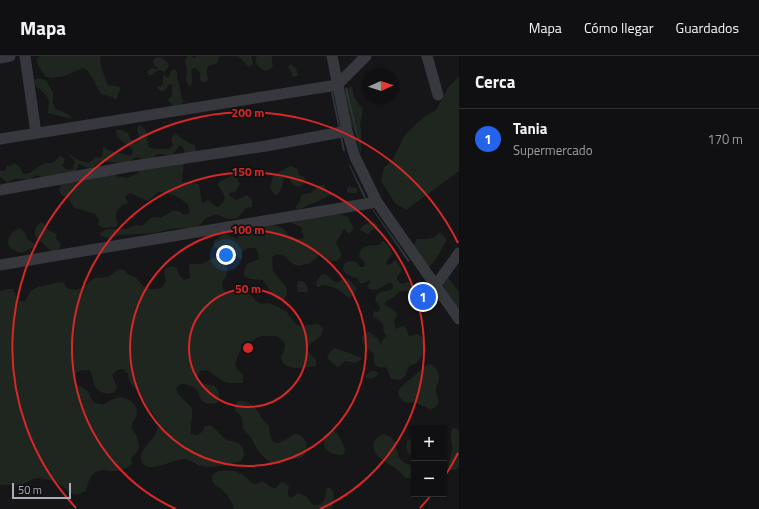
<!DOCTYPE html>
<html lang="es">
<meta charset="utf-8">
<style>
body{margin:0;font-family:"Titillium Web",sans-serif;background:#1e1e20;color:#f1f3f6}
.controls{position:absolute;right:12px;bottom:12px;display:grid;overflow:hidden;border-radius:0px;box-shadow:0 1px 3px #0004}
.controls button{width:36px;height:36px;display:grid;place-items:center;padding:0;border:0;border-bottom:1px solid #303032;background:#101012;color:#f1f3f6;font:20px sans-serif}
.compass{position:absolute;left:363px;top:12px;width:36px;height:36px;border-radius:50%;background:#101012;box-shadow:0 1px 3px #0004;rotate:87deg}
.scale{position:absolute;left:12px;bottom:10px;width:59px;box-sizing:border-box;padding-left:4px;border:2px solid #a8adb8;border-top:0;font-size:11px;line-height:14px;white-space:nowrap;color:#a8adb8;-webkit-text-stroke:3px #111113;paint-order:stroke}
.you{position:absolute;left:226px;top:199px;width:14px;height:14px;margin:-10px;border:3px solid #fff;border-radius:50%;background:#1a73e8;box-shadow:0 0 0 6px #1a73e833}
.badge{display:grid;place-items:center;width:26px;height:26px;border-radius:50%;background:#2563eb;color:#fff;font-size:13px;font-weight:700}
.pin{position:absolute;translate:-50% -50%;border:2px solid #fff;box-shadow:0 1px 4px #0006}
.list{margin:0;padding:0;list-style:none}
h2{display:flex;justify-content:space-between;align-items:center;height:52px;margin:0;padding:0 16px;font-size:17px}
h2 small{font-size:13px;font-weight:400;color:#9c9d9f}
.list li{display:grid;grid-template-columns:26px 1fr auto;gap:12px;align-items:center;box-sizing:border-box;height:60px;padding:0 16px;border-top:1px solid #303032}
.list b{display:block;font-size:15px;white-space:nowrap}
.list p{margin:0;font-size:13px;white-space:nowrap;color:#9c9d9f}
.list em{font-size:13px;font-style:normal;color:#9c9d9f}
.map{position:relative;flex:none;width:459px;height:453px;overflow:hidden}
header{display:flex;align-items:center;gap:24px;box-sizing:border-box;height:56px;padding:0 20px;background:#101012;border-bottom:1px solid #303032}
header strong{font-size:19px}
nav{display:flex;gap:22px;margin-inline-start:auto;font-size:14px}
main{display:flex}
aside{flex:1;background:#101012}
.map>svg:first-child{display:block}
.green{fill:#1e261f}
.water{fill:#2c353c}
.lines{fill:none;stroke-linecap:round;stroke-linejoin:round}
.minor{stroke:#37383d;stroke-width:11}
.ring{fill:none;stroke:#d62828;stroke-width:2}
.centre{fill:#d62828;stroke:#111113;stroke-width:2}
.ring-label{font-size:12px;text-anchor:middle;font-weight:bold;fill:#d62828;stroke:#111113;stroke-width:3.5;stroke-linejoin:round;paint-order:stroke}
</style>
<header>
<strong>Mapa</strong>
<nav><a>Mapa</a><a>Cómo llegar</a><a>Guardados</a></nav>
</header>
<main>
<div class="map">
<svg width="459" height="453" viewBox="0 0 459 453">
<rect width="100%" height="100%" fill="#161618"/>
<path class="green" d="M40,0H100L101,11L108,29L121,31L116,44L112,41L101,38L88,15L83,12L64,20L51,22L45,20L38,9L36,3Z
M187,0H192L193,2H196V0H221L218,2L219,3L220,1L216,8C214,9 212,8 210,9C204,11 208,19 208,24L204,27L200,24C201,19 200,15 195,12L192,13C190,18 194,24 191,30L190,31L186,25L187,13L185,5Z
M238,0H251L253,6L252,9L249,11Z
M257,0H272V7L273,9C271,13 269,14 266,15C259,12 253,8 257,0Z
M159,1C163,2 168,6 169,10L166,14L164,16L159,14L155,16L152,19H149L147,16L151,12L155,13L158,12L154,9L153,5L155,2Z
M290,8L296,12L298,21L297,20L293,21L292,20V17L288,11Z
M174,13H175L177,16V21L180,31L181,40L184,46L177,51L171,48L168,44L172,39V29L170,28L169,29L163,36L159,34L157,32L158,30H161L163,28V20L165,19L167,22L169,21L170,16Z
M459,21V115L406,154L395,147L381,125L384,112L393,103L405,79L414,70L424,61L436,54L449,30Z
M40,22L46,25L53,36V47L56,53L68,58L72,63L48,57L49,45L46,39L36,30L34,24Z
M352,30C354,41 355,45 363,53L360,69L361,75V98L360,95L356,79L347,60L344,39L349,31Z
M138,69L144,72L148,78L147,85L149,91L155,93H169L173,89L171,83L174,77L189,87L195,89L196,96L185,97L183,91L180,89L172,100C168,100 162,98 158,98C154,99 156,100 153,102C147,104 141,102 136,101L127,107L124,108L114,106H100L92,112L111,115L115,120L128,122L139,116L143,110L184,106L182,126L199,128L202,147L208,144L215,150L218,151C229,143 224,139 218,129L219,126L231,120L235,119L240,128L235,136L229,137L230,140L236,144L247,139L252,143V151L246,152L238,162L228,163L216,158L206,162L196,173L175,172L154,177L121,179L107,182L101,180L100,177L106,173H127L136,169L142,170L152,161C155,161 159,162 162,161C172,157 173,150 184,159L190,157L188,148L174,139L158,136L148,145L130,137L125,141L128,147C119,149 112,158 118,167L117,171L104,172L98,169L99,163L95,158L75,152L67,142L61,139L59,133L62,127L80,126L85,114L90,112L85,111L79,108C74,122 73,115 62,117C50,119 52,128 37,119L28,124L16,122L7,127L3,123L0,121V115H5L7,109L10,110L15,107L20,111L23,118L29,117L43,108L54,106L60,99L65,104L62,110L67,114L73,113L75,106L67,96C75,102 80,107 90,106L95,101L101,102L103,97V90L108,94L131,100L133,94L117,81L116,74H122L128,77L130,83L136,86L139,81L138,77L137,75Z
M291,110L297,113L299,119L305,121L304,127L299,131L293,129L290,123L284,122L281,134L276,140L270,132L273,119Z
M321,129H324L327,135L330,136L332,141L331,139L300,153H297L295,151L299,146L301,140L303,138L310,137Z
M349,130L355,132L356,131L358,134L356,137H350L347,136V133Z
M336,157L348,161L354,173L349,178L344,173L336,187L342,199L337,205H331L321,198L310,207L299,210L293,208L284,200L277,198L272,201L273,215L286,231L287,238L284,244H278L273,239L263,224L250,223L244,220V214L247,208L259,203L258,197L255,192H248L242,196V203L236,200L229,201L226,196L214,191V185L224,177L238,183L239,177L244,174L257,177L260,171L266,168L279,170L285,174L288,179L298,183L304,182L301,171L290,166Z
M43,166C48,177 50,173 57,179L56,183L61,188L60,191L58,195H51L36,181C33,175 36,168 43,166Z
M373,166L376,167L378,170L377,173L370,175L369,178L366,177L360,174C363,168 368,167 373,166Z
M20,172L25,177L28,184L36,188H37V191L31,192L22,197C3,194 4,179 20,172Z
M440,176L447,184C440,194 437,205 428,212L411,195L417,183C427,183 433,184 440,176Z
M383,185C387,187 391,193 392,198L386,206L388,209L391,208L393,206L396,204L402,213L401,216L397,221V224L402,228L408,226C413,228 414,231 411,235H403L399,236L394,241L386,245L384,248L395,255L397,258L396,261L394,264L396,273L402,270H405L409,280L418,278L423,282C423,295 424,306 409,310L405,320L400,324L391,323L387,313L385,311C380,312 377,312 374,307V298C368,292 361,289 362,280C365,277 367,276 370,276L375,281L378,282L381,290L382,285L386,280L383,274C386,267 378,264 373,261V258L374,255L377,256L380,254L379,249L375,244C376,235 384,235 392,234L393,228L390,226C382,231 375,237 367,232L368,229L370,227V224C364,227 361,231 357,222C351,221 347,219 343,214L344,208C350,204 357,204 360,211H363L365,208L364,205L359,201C360,188 369,190 379,189Z
M213,202C222,203 224,206 228,213L226,221L222,226L223,233L228,237L234,236L240,234L246,235L251,239L255,244L261,248L268,247L274,249L286,255L294,266L299,270L318,268L323,273L321,280L310,288L307,294L311,299L316,303V310C307,311 289,315 283,307C282,305 282,303 281,300L284,295L285,288L281,283L276,280H262L256,282L240,295L235,307L237,314L242,317L243,321V327H229L222,325L207,314L200,315L197,321C199,322 200,324 201,326C205,329 210,328 214,330C221,334 219,341 217,347C211,348 204,349 200,342C199,340 199,338 198,336C194,330 188,328 181,328L176,332L178,338L192,352C193,361 190,370 191,378L197,379L202,376L205,370H212L226,384L232,385L238,387L243,392L244,399L241,405C231,408 212,413 202,410C196,409 191,404 185,403C175,402 145,421 141,404C138,390 161,383 157,366C156,360 151,356 147,351C144,347 143,342 140,338C133,329 130,330 128,318L123,313L117,314L112,319L117,331L114,337L107,338L101,336L96,332L93,326L92,320L90,314H83L77,316L74,322L76,328L87,334L93,346C107,352 105,345 116,342C120,341 125,342 128,343C135,347 139,354 136,361C134,365 131,367 132,372C133,375 135,377 137,380C138,384 139,388 139,392L136,397L131,402L132,408C127,412 123,414 117,415C107,416 97,410 90,422C88,426 87,431 86,435C70,444 69,433 57,427C52,424 44,423 39,422C31,422 28,427 21,429C14,431 7,427 0,429V235L8,233H13L19,245H25C27,242 30,235 32,234C34,231 59,226 63,226L67,232L74,234L80,233L95,222L108,221L118,213L124,214L129,219L135,221L144,231L150,233H157L163,231L166,225L164,219L165,213L171,210L177,212L179,219L184,224L190,222L189,208H202Z
M324,218L327,219L335,226H339L344,222L348,223L357,232L354,238L349,242C339,234 333,229 320,229L321,231H317L316,227L321,219Z
M448,221L455,231L459,235V253C452,250 445,236 443,229Z
M298,225L304,226L307,230L308,236H298L297,229Z
M335,292L357,300L362,303L355,307L345,305L340,310L337,311L327,302L330,296Z
M428,308C435,308 440,317 439,324C439,328 436,329 436,333C435,338 440,343 438,348C436,351 433,352 430,353C426,352 422,349 418,348C413,346 408,348 403,345C390,335 407,326 413,321C418,316 422,312 428,308Z
M371,315H375L377,316L379,320L378,319L372,323L366,322V319Z
M237,345H244L253,349L257,354L262,363L269,370C270,393 280,389 294,378C304,377 309,389 305,397C301,405 296,402 289,403C283,403 279,410 272,408C270,407 269,405 267,404C257,396 256,389 249,379C247,377 245,375 243,372C242,368 243,363 241,360C239,357 236,357 235,354L236,347Z
M453,372L459,374V411L455,414H451C450,413 449,413 449,412C447,407 451,400 452,395C453,387 448,380 453,372Z
M332,375L338,378L344,390L345,396L342,399C330,399 321,393 324,380L329,376Z
M384,378C402,384 392,395 402,405C405,408 410,408 414,410V420L412,422H405C403,420 401,417 399,415C391,407 369,402 374,386C376,382 380,379 384,378Z
M410,383H414V401C406,399 406,391 407,385Z
M218,415C230,414 238,414 247,422C249,425 251,427 254,428C257,428 259,426 261,426C267,425 269,433 276,432L280,427L283,426L289,430C289,434 287,436 288,440L291,442L299,437C302,438 305,440 308,442C311,446 311,450 317,449C329,447 323,437 328,431C337,434 333,445 332,453H234C232,446 228,438 222,434C219,431 215,429 212,425C212,420 213,417 218,415Z"/>
<path class="water" d="M346,31L347,32L359,85H358L345,33Z
M331,36H333L345,95H343Z
M349,109H350L366,141L364,142Z
M372,153H373L410,205L408,206Z"/>
<g class="lines">
<path class="minor" d="M25,0L36,77
M332,0L347,75L355,101L377,146L459,263
M427,0L438,39
M0,2L10,0
M0,83L337,29L366,0
M0,134L127,111L266,90L347,75
M0,209L377,146
M436,229L459,197"/>
</g>
<g class="ring">
<circle cx="248" cy="292" r="59"/>
<circle cx="248" cy="292" r="118"/>
<path d="M176 453A176 176 0 1 1 320 453"/>
<path d="M458 397A235 235 0 0 1 445 420M432 438A235 235 0 0 1 420 452M76 452A235 235 0 1 1 458 187"/>
</g>
<circle cx="248" cy="292" r="6" class="centre"/>
<g class="ring-label">
<text x="248" y="61">200 m</text>
<text x="248" y="120">150 m</text>
<text x="248" y="178">100 m</text>
<text x="248" y="237">50 m</text>
</g>
</svg>
<div class="controls">
<button>+</button>
<button>−</button>
</div>
<svg class="compass" viewBox="-18 -18 36 36"><path d="M0-13l5 13h-10z" fill="#e53935"/><path d="M0 13l5-13h-10z" fill="#9c9d9f"/></svg>
<div class="scale">50 m</div>
<div class="you"></div>
<div class="pin badge" style="left:423px;top:241px">1</div>
</div>
<aside>
<h2>Cerca<small></small></h2>
<ul class="list">
<li><span class="badge">1</span><div><b>Tania</b><p>Supermercado</p></div><em>170 m</em></li>
</ul>
</aside>
</main>
